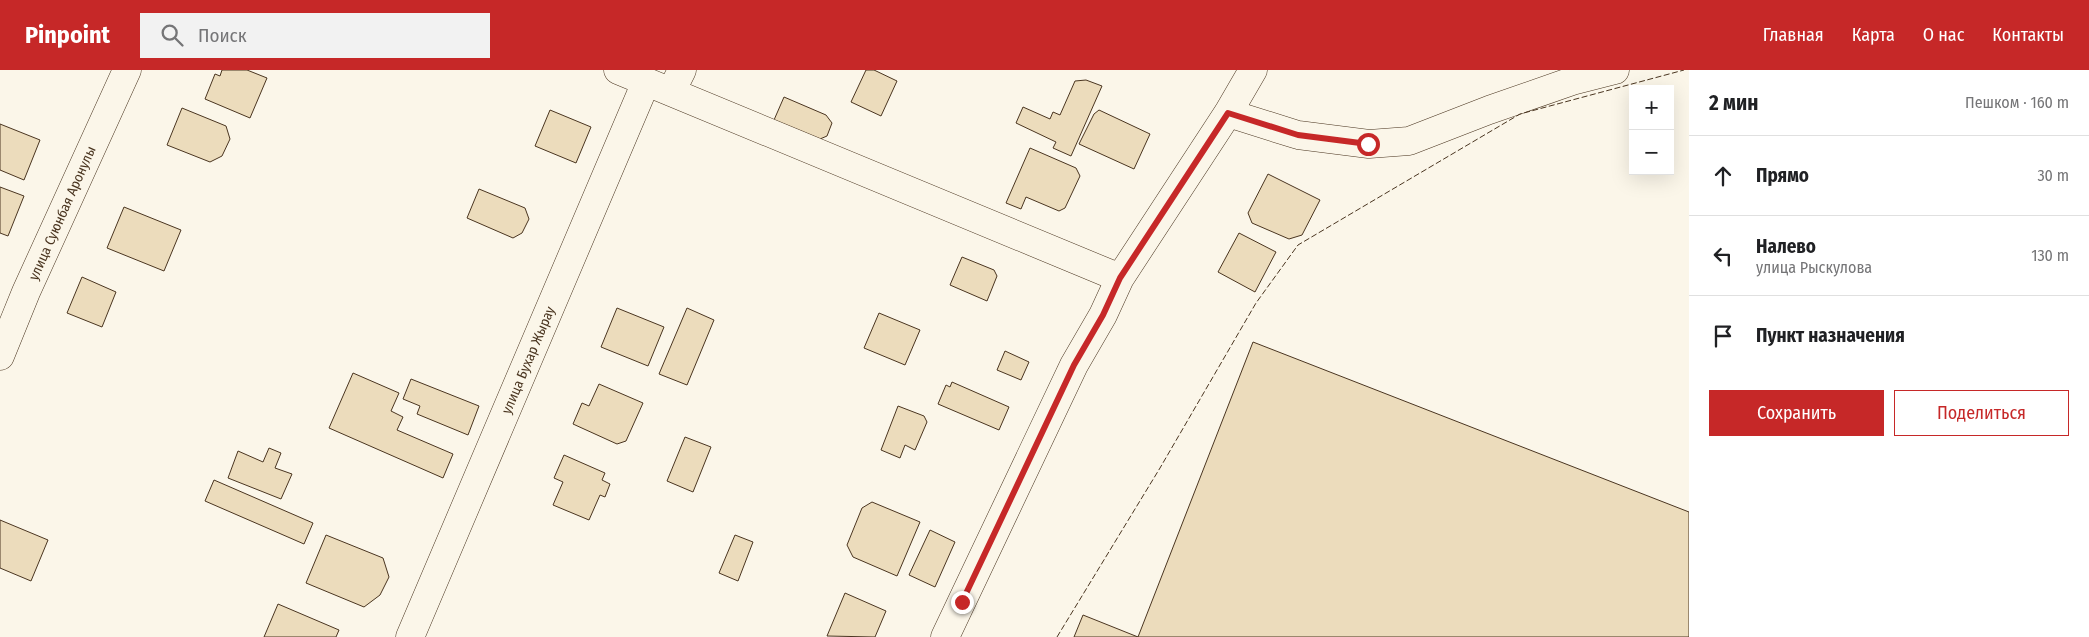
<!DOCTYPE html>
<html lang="ru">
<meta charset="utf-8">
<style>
body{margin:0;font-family:"Fira Sans Condensed",sans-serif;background:#f2f2f2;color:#202124}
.controls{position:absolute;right:15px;top:15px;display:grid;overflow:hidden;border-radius:0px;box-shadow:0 5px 20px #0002}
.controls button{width:45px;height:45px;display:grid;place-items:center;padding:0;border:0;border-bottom:1px solid #e0e0e0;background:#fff;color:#202124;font:25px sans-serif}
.stop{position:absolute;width:15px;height:15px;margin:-11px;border:4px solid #c62828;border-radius:50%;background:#fff}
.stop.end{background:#c62828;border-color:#fff;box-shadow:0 1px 5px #0008}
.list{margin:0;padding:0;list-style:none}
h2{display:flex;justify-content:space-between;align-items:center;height:65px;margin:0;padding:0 20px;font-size:21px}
h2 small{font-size:16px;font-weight:400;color:#757577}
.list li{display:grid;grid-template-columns:32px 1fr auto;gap:15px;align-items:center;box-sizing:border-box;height:80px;padding:0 20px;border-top:1px solid #e0e0e0}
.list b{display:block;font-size:19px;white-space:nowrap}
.list p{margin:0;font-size:16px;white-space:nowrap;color:#757577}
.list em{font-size:16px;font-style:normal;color:#757577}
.actions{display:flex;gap:10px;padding:15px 20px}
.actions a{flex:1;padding:11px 0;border:1px solid #c62828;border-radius:0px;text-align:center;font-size:18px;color:#c62828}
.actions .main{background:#c62828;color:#fff}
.icon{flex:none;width:28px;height:28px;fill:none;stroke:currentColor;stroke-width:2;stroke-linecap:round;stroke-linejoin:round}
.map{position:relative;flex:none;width:1689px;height:567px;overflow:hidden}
header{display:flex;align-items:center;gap:30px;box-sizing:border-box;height:70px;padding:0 25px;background:#c62828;color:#fff}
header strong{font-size:24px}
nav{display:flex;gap:28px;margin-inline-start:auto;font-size:18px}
.search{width:350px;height:45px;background:#f2f2f2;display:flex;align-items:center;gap:12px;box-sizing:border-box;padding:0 18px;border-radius:0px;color:#757577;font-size:19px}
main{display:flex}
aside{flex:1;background:#fff}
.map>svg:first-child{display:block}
.building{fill:#ecdcbc;stroke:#4a3520}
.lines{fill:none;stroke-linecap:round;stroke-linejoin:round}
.minor-casing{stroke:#4a3520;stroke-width:29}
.minor{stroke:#fbf6e9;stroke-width:28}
.fence{stroke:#4a3520;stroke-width:1;stroke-dasharray:6 2.5;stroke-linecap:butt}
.route{stroke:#c62828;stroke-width:6}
.labels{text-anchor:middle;stroke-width:4;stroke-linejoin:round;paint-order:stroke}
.street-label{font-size:14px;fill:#4a3520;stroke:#fbf6e9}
</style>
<header>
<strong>Pinpoint</strong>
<div class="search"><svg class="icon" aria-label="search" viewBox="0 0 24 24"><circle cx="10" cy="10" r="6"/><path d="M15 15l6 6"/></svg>Поиск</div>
<nav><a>Главная</a><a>Карта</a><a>О нас</a><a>Контакты</a></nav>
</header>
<main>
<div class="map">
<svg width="1689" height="567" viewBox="0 0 1689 567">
<rect width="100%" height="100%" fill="#fbf6e9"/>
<path class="building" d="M222,0H247L267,8L250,48L205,29L215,4L220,6Z
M866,0H874L897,11L881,46L851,32Z
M1086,10L1102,16L1071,86L1053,78L1056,72L1016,53L1023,37L1050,49L1053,42L1060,45L1075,11Z
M784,27L826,45L832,53L827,66L820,69L774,50Z
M182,38L226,56L230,69L222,86L210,92L167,75Z
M550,40L591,57L576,93L535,76Z
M1099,40L1150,64L1134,99L1079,74L1094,44Z
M0,54L40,70L24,110L0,100Z
M1030,78L1076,98L1080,106L1065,138L1059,141L1026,127L1021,139L1006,133Z
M1268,104L1320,130L1302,165L1289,169L1252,153L1248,143Z
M0,117L24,126L8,166L0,163Z
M479,119L525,138L529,149L522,163L513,168L467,148Z
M124,137L181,160L164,201L107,178Z
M1239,163L1276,182L1255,222L1218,202Z
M962,187L994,200L997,206L987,231L950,215Z
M82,207L116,222L102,257L67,243Z
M617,238L664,257L648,296L601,277Z
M687,238L714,250L687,315L659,304Z
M879,243L920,260L905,295L864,278Z
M1253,272L1689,442V567H1138Z
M1005,281L1029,292L1021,310L997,300Z
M353,303L399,323L391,341L403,347L397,360L453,384L443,408L329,358Z
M411,309L479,336L468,365L417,344L420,336L403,329Z
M952,312L1009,337L999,360L938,334L946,315L950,317Z
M599,314L643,333L626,371L617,374L573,354L582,333L589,336Z
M898,336L924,346L927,352L915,380L905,375L900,388L881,380Z
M685,367L711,377L693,422L667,411Z
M269,378L281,383L275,398L292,404L281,429L228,408L238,381L263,392Z
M564,385L605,403L602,410L610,414L605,427L600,425L589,450L553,435L563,412L554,408Z
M214,410L313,453L304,474L205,431Z
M872,432L920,452L897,506L853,487L847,475L862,438Z
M0,450L48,470L31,511L0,498Z
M930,460L955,472L935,517L909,505Z
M326,465L383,488L389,507L380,525L364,537L306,513Z
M735,465L753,472L738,511L719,503Z
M845,523L886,541L875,567L827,566Z
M278,534L339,560L336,567H264Z
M1083,545L1138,567H1074Z"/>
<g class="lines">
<g class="minor-casing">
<path id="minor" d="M618,0L1120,208
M671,22L682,0
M1228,43L1298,65L1369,74L1409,71L1489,40L1572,11L1615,0
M0,286L26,222L127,0
M410,567L646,12
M945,567L1074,295L1103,245L1120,208L1228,43L1253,0"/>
</g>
<use href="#minor" class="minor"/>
<path class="fence" d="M1057,567L1160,398L1256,233L1298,175L1520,44L1684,0"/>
</g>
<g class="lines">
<path class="route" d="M962,532L1074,295L1103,245L1120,208L1228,43L1298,65L1368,74"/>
</g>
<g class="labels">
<g class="street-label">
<text transform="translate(62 143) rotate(-66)" y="5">улица Суюнбая Аронулы</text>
<text transform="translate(528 290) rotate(-67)" y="5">улица Бухар Жырау</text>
</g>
</g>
</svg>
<div class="controls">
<button>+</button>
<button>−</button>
</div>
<div class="stop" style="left:1368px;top:74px"></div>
<div class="stop end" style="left:962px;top:532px"></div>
</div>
<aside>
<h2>2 мин<small>Пешком · 160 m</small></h2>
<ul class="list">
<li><svg class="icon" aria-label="ahead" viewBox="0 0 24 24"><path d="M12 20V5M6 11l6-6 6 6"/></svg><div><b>Прямо</b></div><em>30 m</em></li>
<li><svg class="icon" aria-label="left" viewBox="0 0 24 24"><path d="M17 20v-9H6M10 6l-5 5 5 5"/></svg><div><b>Налево</b><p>улица Рыскулова</p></div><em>130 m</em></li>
<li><svg class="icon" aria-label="arrive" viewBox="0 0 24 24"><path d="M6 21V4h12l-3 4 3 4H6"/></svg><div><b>Пункт назначения</b></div></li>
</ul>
<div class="actions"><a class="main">Сохранить</a><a>Поделиться</a></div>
</aside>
</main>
